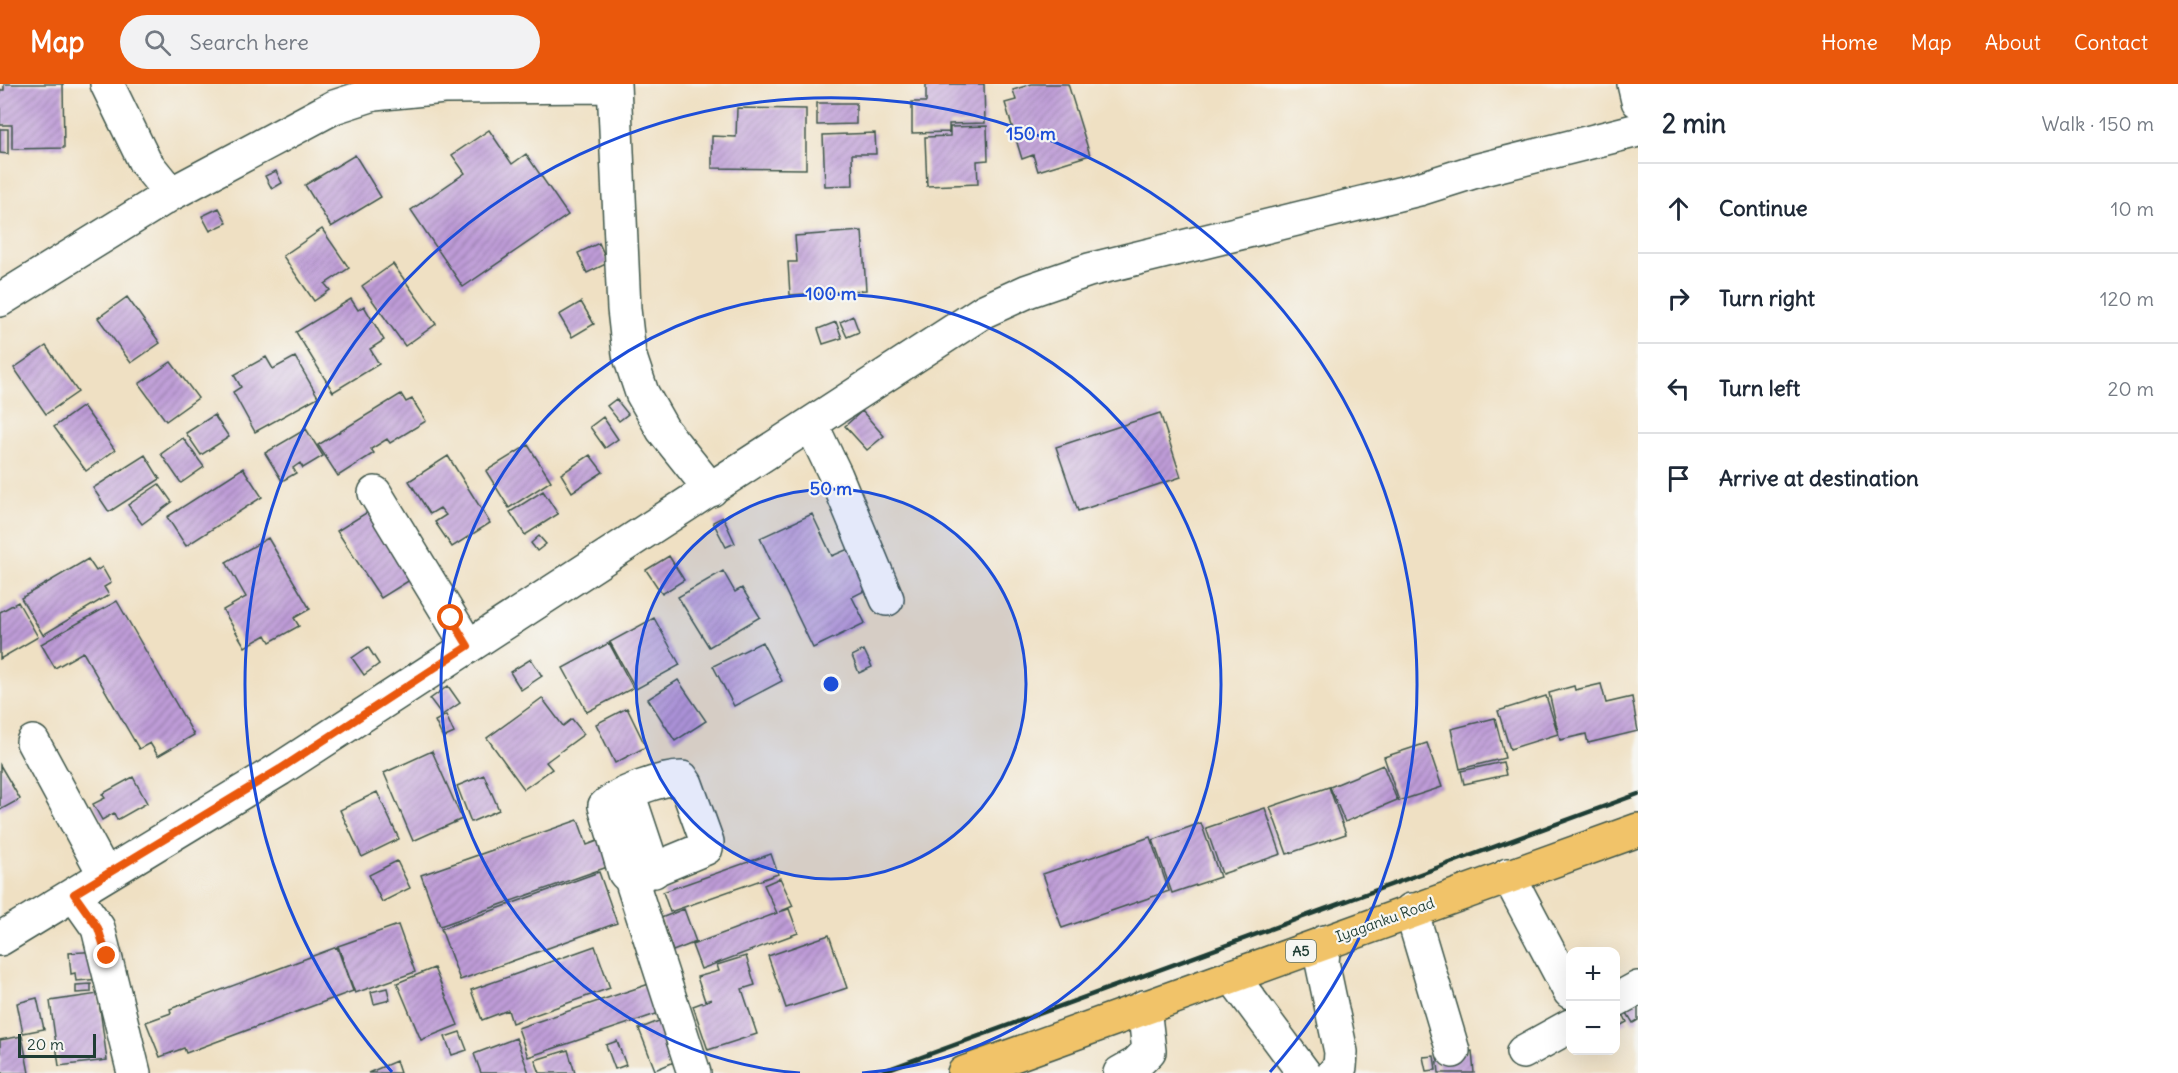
<!DOCTYPE html>
<meta charset="utf-8">
<style>
body{margin:0;font-family:Delius,sans-serif;background:#f2f2f3;color:#1f2937}
.controls{position:absolute;right:18px;bottom:18px;display:grid;overflow:hidden;border-radius:12px;box-shadow:0 6px 24px #0002}
.controls button{width:54px;height:54px;display:grid;place-items:center;padding:0;border:0;border-bottom:2px solid #e0e1e3;background:#fff;color:#1f2937;font:30px sans-serif}
.scale{position:absolute;left:18px;bottom:15px;width:78px;box-sizing:border-box;padding-left:6px;border:3px solid #1f3d34;border-top:0;font-size:16px;line-height:21px;white-space:nowrap;color:#1f3d34;-webkit-text-stroke:4px #f6f6f2;paint-order:stroke}
.stop{position:absolute;width:18px;height:18px;margin:-14px;border:4px solid #ea580c;border-radius:50%;background:#fff}
.stop.end{background:#ea580c;border-color:#fff;box-shadow:0 2px 6px #0008}
.list{margin:0;padding:0;list-style:none}
h2{display:flex;justify-content:space-between;align-items:center;height:78px;margin:0;padding:0 24px;font-size:26px}
h2 small{font-size:20px;font-weight:400;color:#747a83}
.list li{display:grid;grid-template-columns:39px 1fr auto;gap:18px;align-items:center;box-sizing:border-box;height:90px;padding:0 24px;border-top:2px solid #e0e1e3}
.list b{display:block;font-size:22px;white-space:nowrap}
.list em{font-size:20px;font-style:normal;color:#747a83}
.icon{flex:none;width:33px;height:33px;fill:none;stroke:currentColor;stroke-width:2;stroke-linecap:round;stroke-linejoin:round}
.map{position:relative;flex:none;width:1638px;height:989px;overflow:hidden}
header{display:flex;align-items:center;gap:36px;box-sizing:border-box;height:84px;padding:0 30px;background:#ea580c;color:#fff}
header strong{font-size:28px}
nav{display:flex;gap:33px;margin-inline-start:auto;font-size:21px}
.search{width:420px;height:54px;background:#f2f2f3;display:flex;align-items:center;gap:15px;box-sizing:border-box;padding:0 21px;border-radius:33px;color:#747a83;font-size:22px}
main{display:flex}
aside{flex:1;background:#fff}
.map>svg:first-child{display:block}
.building{fill:url(#building-hatch)}
.lines{fill:none;stroke-linecap:round;stroke-linejoin:round}
.minor-casing{stroke:#3e5549;stroke-width:36}
.highway-casing{stroke:#3e5549;stroke-width:36}
.minor{stroke:#fff;stroke-width:33}
.highway{stroke:#f1c369;stroke-width:33}
.rail{stroke:#1f3d34;stroke-width:4.5}
.route{stroke:#ea580c;stroke-width:8}
.ring{fill:none;stroke:#1d4ed8;stroke-width:3}
.labels{text-anchor:middle;stroke-width:4.5;stroke-linejoin:round;paint-order:stroke}
.shield{fill:#f6f6f2;stroke:#60746d;stroke-width:1.5}
.shield-label{font-size:14px;font-weight:bold;fill:#1f3d34}
.street-label{font-size:15px;fill:#1f3d34;stroke:#f6f6f2}
.centre{fill:#1d4ed8;stroke:#f6f6f2;stroke-width:3}
.ring-label{font-size:18px;text-anchor:middle;font-weight:bold;fill:#1d4ed8;stroke:#f6f6f2;stroke-width:4.5;stroke-linejoin:round;paint-order:stroke}
</style>
<header>
<strong>Map</strong>
<div class="search"><svg class="icon" aria-label="search" viewBox="0 0 24 24"><circle cx="10" cy="10" r="6"/><path d="M15 15l6 6"/></svg>Search here</div>
<nav><a>Home</a><a>Map</a><a>About</a><a>Contact</a></nav>
</header>
<main>
<div class="map">
<svg width="1638" height="989" viewBox="0 0 1638 989">
<defs>
<pattern id="building-hatch" width="6" height="6" patternUnits="userSpaceOnUse" patternTransform="scale(1.5)"><rect width="6" height="6" fill="#be9bd7"/><path d="M-1 1l2-2M0 6l6-6M5 7l2-2" fill="none" stroke="#9a80af"/></pattern>
</defs>
<rect width="100%" height="100%" fill="#f6f6f2"/>
<filter id="ink" filterUnits="userSpaceOnUse"><feTurbulence type="fractalNoise" baseFrequency=".0167" numOctaves="2"/><feDisplacementMap in="SourceGraphic" scale="12" xChannelSelector="R" yChannelSelector="G"/><feConvolveMatrix kernelMatrix="1 2 1 2 8 2 1 2 1" color-interpolation-filters="sRGB"/></filter>
<filter id="wash" filterUnits="userSpaceOnUse"><feTurbulence type="fractalNoise" baseFrequency=".008" numOctaves="4" result="noise"/><feDisplacementMap in="SourceGraphic" scale="24" xChannelSelector="R" yChannelSelector="G"/><feGaussianBlur stdDeviation="1.35" result="paint"/><feColorMatrix in="noise" values="0 0 0 0 0 0 0 0 0 0 0 0 0 0 0 0 0 1.4 0 .05"/><feComposite in="paint" operator="in"/></filter>
<g filter="url(#wash)">
<rect width="100%" height="100%" fill="#efe0c3"/>
<g id="blocks">
<path class="building" d="M4,0H63L64,64L12,65V41H0V6H4Z
M926,0H984L985,39L949,40V48L912,49V18H926Z
M1032,0H1068L1090,71L1038,87L1033,71L1022,75L1005,19L1016,16L1013,6Z
M817,19H856V40L817,41Z
M737,24L806,25V85L712,84V52L736,53Z
M987,42L988,76L977,77L978,100L927,102L925,53L950,52V43Z
M0,45H8V70L0,69Z
M489,46L512,80L526,70L568,131L463,203L411,126L465,89L452,71Z
M875,49L876,70H852L853,101L825,102L823,51Z
M355,71L381,113L331,143L305,101Z
M276,87L282,99L272,105L265,92Z
M219,124L227,139L210,147L202,132Z
M322,145L349,184L325,200L330,206L314,217L283,172Z
M862,147L866,206L790,211L788,178H797L795,152Z
M599,159L608,179L587,189L578,169Z
M393,180L436,240L405,262L362,202Z
M127,213L160,259L131,279L98,234Z
M351,215L358,226L364,222L384,256L370,265L379,280L333,308L296,248Z
M581,218L594,240L572,253L559,231Z
M853,232L859,248L847,253L840,238Z
M836,238L842,254L823,260L818,245Z
M46,262L78,308L46,330L14,284Z
M266,273L273,285L295,273L318,313L255,348L233,308L241,303L234,291Z
M171,278L198,314L166,337L139,300Z
M401,310L406,318L412,315L426,337L390,359L387,355L371,365L374,369L338,392L318,361Z
M616,315L628,330L619,337L607,322Z
M83,322L115,366L86,387L54,343Z
M862,327L884,352L867,366L845,342Z
M1160,329L1181,393L1078,427L1056,363Z
M214,331L229,353L201,371L186,349Z
M603,333L618,355L605,364L590,343Z
M306,345L323,372L303,384L300,379L293,384L296,389L282,397L265,369Z
M183,354L204,383L181,399L161,370Z
M528,361L551,397L509,424L486,387Z
M145,371L160,395L109,428L93,404Z
M590,371L603,388L572,408L561,390Z
M448,372L490,439L452,463L435,438L446,431L440,424L430,430L409,397Z
M243,384L262,413L186,462L167,433Z
M159,400L172,418L142,440L128,421Z
M543,407L558,430L525,451L510,428Z
M374,424L418,491L381,514L337,447Z
M812,430L832,472L853,463L872,503L852,513L865,539L813,564L760,454Z
M723,433L735,459L726,463L713,438Z
M539,452L546,460L537,467L531,459Z
M268,454L310,525L294,534L299,542L270,558L266,551L245,563L223,526L246,513L226,478Z
M669,472L684,496L662,510L646,486Z
M88,475L96,487L102,483L111,499L104,503L109,511L43,551L21,514Z
M723,487L735,508L742,504L760,533L709,563L678,513Z
M117,517L194,651L158,672L150,659L139,665L83,568L55,584L41,560Z
M18,518L38,553L0,575V528Z
M654,534L680,581L636,605L610,558Z
M762,558L782,597L734,622L713,582Z
M609,559L633,604L587,628L563,584Z
M368,563L379,580L364,591L352,574Z
M864,566L872,583L859,589L852,572Z
M531,575L542,592L521,606L510,588Z
M678,596L706,637L675,657L648,615Z
M1601,600L1606,619L1632,613L1638,647L1588,659L1586,650L1560,656L1549,609L1574,602L1575,606Z
M448,602L460,619L442,631L430,615Z
M1546,612L1558,650L1510,665L1498,627Z
M542,614L563,642L572,635L584,650L546,678L552,685L524,705L487,654Z
M627,624L646,663L615,679L596,640Z
M446,631L454,649L443,654L435,637Z
M1495,634L1505,674L1460,685L1451,645Z
M1427,659L1442,703L1399,717L1384,673Z
M432,667L462,735L413,757L384,689Z
M1503,678L1506,691L1464,700L1461,687Z
M0,681L20,715L0,726Z
M1383,681L1397,716L1345,738L1330,703Z
M484,691L499,726L471,738L457,702Z
M133,693L147,719L117,736L114,729L102,736L93,720L105,714L102,710Z
M1329,703L1346,750L1287,770L1270,723Z
M377,708L399,755L362,773L340,726Z
M1265,724L1281,770L1222,790L1206,744Z
M578,736L587,761L603,755L613,781L440,842L421,791Z
M1201,739L1220,793L1172,809L1153,756Z
M1150,753L1169,807L1062,844L1043,790Z
M771,770L778,790L670,828L663,808Z
M397,777L410,804L382,818L369,791Z
M599,788L617,839L460,896L441,845Z
M780,794L793,822L779,828L789,825L798,849L701,885L692,861L777,829L764,801Z
M684,825L696,858L673,867L661,834Z
M398,841L415,888L355,909L338,862Z
M829,851L847,904L786,924L768,872Z
M595,862L610,904L512,939L508,926L482,936L471,906Z
M337,863L353,907L186,969L184,964L160,973L146,938L171,929L170,925Z
M98,867L101,895L76,897L75,889L71,890L69,869Z
M746,872L755,901L742,905L757,950L708,966L693,922L712,915L705,917L697,893L719,887L717,881Z
M434,884L458,941L421,956L397,899Z
M661,896L671,925L528,973L518,944Z
M91,900V908L76,909V901Z
M387,904L390,916L374,920L371,908Z
M98,910L107,976L59,982L50,917Z
M37,914L44,945L23,949L17,919Z
M1638,916V936L1633,939L1624,924Z
M1622,928L1627,938L1616,944V932Z
M671,932L686,973L655,986L639,945Z
M460,948L467,966L452,971L445,953Z
M22,952L29,989H0V956Z
M516,954L529,989H481L474,970Z
M617,957L626,981L615,985L606,961Z
M568,966L575,989H540L535,976Z
M1472,967L1474,989H1439L1437,970Z
M1434,972L1436,986L1426,987L1423,973Z
M396,977L400,989H368Z"/>
</g>
</g>
<g filter="url(#ink)">
<use href="#blocks" fill-opacity="0" stroke="#3e5549" stroke-width="1.5"/>
<g class="lines">
<g class="minor-casing">
<path id="minor" d="M107,0L145,78L171,110
M614,0L624,225L629,270L642,309L663,346L711,406
M1634,0L1638,17
M0,216L171,110L334,23L374,10L444,3L614,2
M812,342L836,392L887,515
M375,409L468,562
M33,658L105,791
M628,709L654,787
M1508,791L1570,908
M631,795L706,764L707,758L686,700L682,694C662,694 619,709 605,722L625,789L631,795L694,989
M74,810L98,844L134,989
M1411,826L1453,967
M0,855L280,685L984,227L1028,207L1089,186L1419,105L1479,86L1638,46
M1324,858L1322,878L1341,968L1340,983L1334,989
M1232,892L1304,989
M1616,916L1638,904
M1523,968L1570,942
M1120,989L1136,980L1149,967L1144,923"/>
</g>
<g class="highway-casing">
<path id="highway" d="M964,989L1638,746"/>
</g>
<use href="#minor" class="minor"/>
<use href="#highway" class="highway"/>
<path class="rail" d="M878,989L1638,710"/>
</g>
</g>
<g class="lines" filter="url(#ink)">
<path class="route" d="M107,872L98,844L74,810L280,685L468,562L451,534"/>
</g>
<circle cx="831" cy="600" r="195" fill="#1d4ed8" fill-opacity=".12"/>
<g class="ring">
<circle cx="831" cy="600" r="195"/>
<path d="M800 989A390 390 0 1 1 862 989"/>
<path d="M392 988A586 586 0 1 1 1270 988"/>
</g>
<g class="labels">
<rect class="shield" x="1286" y="856" width="30" height="22" rx="4.5"/>
<g class="shield-label">
<text x="1301" y="872">A5</text>
</g>
<g class="street-label">
<text transform="translate(1385 836) rotate(-20)" y="5">Iyaganku Road</text>
</g>
</g>
<circle cx="831" cy="600" r="9" class="centre"/>
<g class="ring-label">
<text x="1031" y="56">150 m</text>
<text x="831" y="216">100 m</text>
<text x="831" y="411">50 m</text>
</g>
</svg>
<div class="controls">
<button>+</button>
<button>−</button>
</div>
<div class="scale">20 m</div>
<div class="stop" style="left:451px;top:534px"></div>
<div class="stop end" style="left:107px;top:872px"></div>
</div>
<aside>
<h2>2 min<small>Walk · 150 m</small></h2>
<ul class="list">
<li><svg class="icon" aria-label="ahead" viewBox="0 0 24 24"><path d="M12 20V5M6 11l6-6 6 6"/></svg><div><b>Continue</b></div><em>10 m</em></li>
<li><svg class="icon" aria-label="right" viewBox="0 0 24 24"><path d="M7 20v-9h11M14 6l5 5-5 5"/></svg><div><b>Turn right</b></div><em>120 m</em></li>
<li><svg class="icon" aria-label="left" viewBox="0 0 24 24"><path d="M17 20v-9H6M10 6l-5 5 5 5"/></svg><div><b>Turn left</b></div><em>20 m</em></li>
<li><svg class="icon" aria-label="arrive" viewBox="0 0 24 24"><path d="M6 21V4h12l-3 4 3 4H6"/></svg><div><b>Arrive at destination</b></div></li>
</ul>
</aside>
</main>
